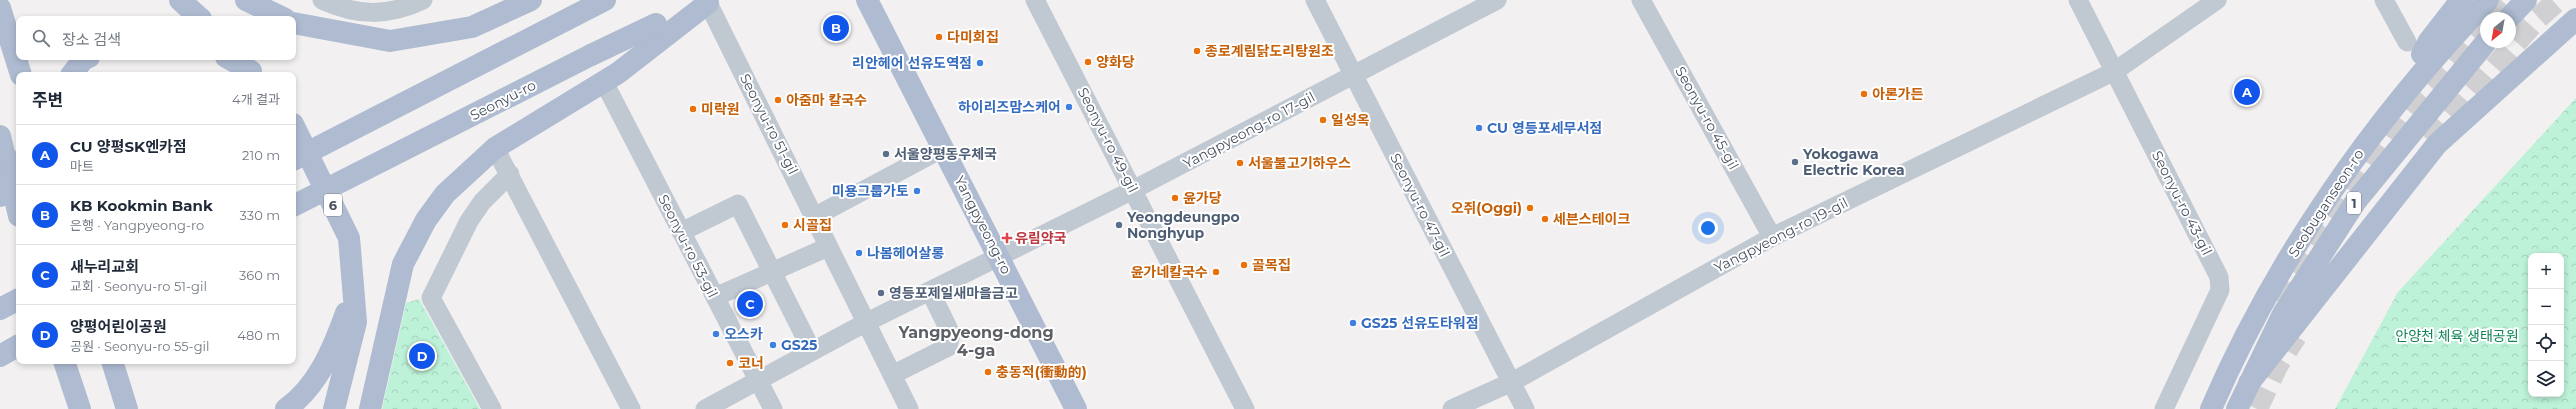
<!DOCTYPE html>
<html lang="ko">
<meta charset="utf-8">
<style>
body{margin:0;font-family:Montserrat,"Noto Sans KR",sans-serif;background:#f2f2f3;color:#1f2937}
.controls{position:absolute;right:12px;bottom:12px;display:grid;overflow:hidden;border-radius:8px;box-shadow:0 2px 6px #0003}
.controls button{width:36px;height:36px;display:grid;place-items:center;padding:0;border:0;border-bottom:1px solid #e0e1e3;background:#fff;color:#1f2937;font:20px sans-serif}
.compass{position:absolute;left:2480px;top:12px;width:36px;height:36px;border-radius:50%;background:#fff;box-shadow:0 2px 6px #0003;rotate:211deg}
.you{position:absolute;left:1708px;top:228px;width:14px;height:14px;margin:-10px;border:3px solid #fff;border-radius:50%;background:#1a73e8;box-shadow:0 0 0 6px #1a73e833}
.badge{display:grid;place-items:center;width:26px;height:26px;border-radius:50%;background:#1155eb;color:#fff;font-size:13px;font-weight:700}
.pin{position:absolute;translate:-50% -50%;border:2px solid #fff;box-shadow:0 1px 4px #0006}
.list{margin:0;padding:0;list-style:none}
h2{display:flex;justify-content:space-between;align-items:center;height:52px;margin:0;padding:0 16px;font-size:17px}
h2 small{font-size:13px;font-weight:400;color:#747a83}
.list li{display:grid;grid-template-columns:26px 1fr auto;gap:12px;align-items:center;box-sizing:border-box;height:60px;padding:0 16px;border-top:1px solid #e0e1e3}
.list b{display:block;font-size:15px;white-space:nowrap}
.list p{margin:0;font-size:13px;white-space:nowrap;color:#747a83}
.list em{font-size:13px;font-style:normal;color:#747a83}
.icon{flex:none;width:22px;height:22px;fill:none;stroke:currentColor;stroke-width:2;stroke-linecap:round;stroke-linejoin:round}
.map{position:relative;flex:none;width:2576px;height:409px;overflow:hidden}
.search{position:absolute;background:#fff;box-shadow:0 2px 6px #0003;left:16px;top:16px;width:280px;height:44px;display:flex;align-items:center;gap:10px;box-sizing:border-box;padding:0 14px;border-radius:8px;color:#747a83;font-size:15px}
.panel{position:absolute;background:#fff;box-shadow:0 2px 6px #0003;left:16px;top:72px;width:280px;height:292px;border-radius:8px}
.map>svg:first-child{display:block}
.forest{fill:url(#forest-crowns);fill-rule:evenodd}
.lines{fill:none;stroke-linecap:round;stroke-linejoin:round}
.highway-tunnel{stroke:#d0d0d3;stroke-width:22;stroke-dasharray:22 11;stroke-linecap:butt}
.minor{stroke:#c0c8d2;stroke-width:19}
.major{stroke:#aebbd0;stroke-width:22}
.major-bridge{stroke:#aebbd0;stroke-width:22}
.food-dot{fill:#e8710a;stroke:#fff;stroke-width:1.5}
.shop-dot{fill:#3f7fe0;stroke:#fff;stroke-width:1.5}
.service-dot{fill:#5c6f8a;stroke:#fff;stroke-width:1.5}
.health-dot{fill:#e0444e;stroke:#fff;stroke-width:1.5}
.labels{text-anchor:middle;stroke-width:4;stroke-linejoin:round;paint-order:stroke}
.shield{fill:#fff;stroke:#7e848e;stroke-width:1}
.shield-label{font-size:13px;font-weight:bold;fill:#47505e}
.food-label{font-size:14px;font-weight:bold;fill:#c56008;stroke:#fff;text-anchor:start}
.shop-label{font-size:14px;font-weight:bold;fill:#366cbe;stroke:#fff;text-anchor:start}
.street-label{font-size:14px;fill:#47505e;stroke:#fff}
.service-label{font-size:14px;font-weight:bold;fill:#4e5e75;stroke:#fff;text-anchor:start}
.health-label{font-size:14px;font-weight:bold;fill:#be3a42;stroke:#fff;text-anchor:start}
.park-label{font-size:14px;fill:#138459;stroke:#fff}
.quarter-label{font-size:16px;font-weight:bold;fill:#5c5f65;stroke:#fff}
</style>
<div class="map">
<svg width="2576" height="409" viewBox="0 0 2576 409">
<defs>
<pattern id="forest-crowns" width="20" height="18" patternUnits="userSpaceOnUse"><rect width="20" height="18" fill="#bdf1d8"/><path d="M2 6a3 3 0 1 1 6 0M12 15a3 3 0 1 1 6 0" fill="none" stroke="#a4d0bc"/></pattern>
</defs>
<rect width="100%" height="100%" fill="#f2f0f0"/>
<path class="forest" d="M2576,98V409H2335L2398,292ZM2531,256H2561V394H2531Z
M419,299L480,409H382L406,303Z"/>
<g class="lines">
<path class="highway-tunnel" d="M2488,18L2504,0
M2429,141L2536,20L2558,0
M2276,300L2340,201L2413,101L2486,20
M2257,409L2277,366L2296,336"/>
<path class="minor" d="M322,0C357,16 388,17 423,0
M1035,0L1245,409
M1315,0L1525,409
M1641,0L1772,237
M2078,0L2219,277L2220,290L2164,409
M2384,0L2407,42
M708,3L909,409
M604,82L773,409
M495,148L631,409
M814,217L943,148
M681,232L738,204L812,351
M715,297L828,247
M892,375L948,347L951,334L930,291
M492,409L431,298L469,221L482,202L510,174
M705,409L865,323L1127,193L1497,0
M1452,409L1512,382L1772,237L2115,71L2217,0"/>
<path class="major" d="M180,0L201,19
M246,0L285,19
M867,0L1076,409
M0,8L21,75
M2509,18L2526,0
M293,23L390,41L472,27L531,0
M2422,54L2429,41L2461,0
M226,57L251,71
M71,75L83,60L89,57
M293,124L349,238L356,322L334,409
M0,136L19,216
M0,309L19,299
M0,356L19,345
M64,361L80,409
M112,361L127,409
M2249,383L2437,144L2576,19
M286,409C318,386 333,349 346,313
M370,409L403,264L426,220L445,194L495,148L618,73L708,3
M2211,409C2276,258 2374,118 2488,0
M2237,409L2283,314L2356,201L2486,42"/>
<path class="major-bridge" d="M293,160L605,0
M0,196L19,161
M293,206L589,56L656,24"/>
</g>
<g class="food-dot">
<circle cx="939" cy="37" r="4"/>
<circle cx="1197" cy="51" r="4"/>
<circle cx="1088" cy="62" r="4"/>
<circle cx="1864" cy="94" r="4"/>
<circle cx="778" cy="100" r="4"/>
<circle cx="693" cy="109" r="4"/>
<circle cx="1323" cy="120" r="4"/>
<circle cx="1240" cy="163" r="4"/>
<circle cx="1175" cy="198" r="4"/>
<circle cx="1530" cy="208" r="4"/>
<circle cx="1545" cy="219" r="4"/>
<circle cx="785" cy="225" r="4"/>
<circle cx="1244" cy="265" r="4"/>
<circle cx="1216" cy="272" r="4"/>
<circle cx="730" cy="363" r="4"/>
<circle cx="988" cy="372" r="4"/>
</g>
<g class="shop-dot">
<circle cx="980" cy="63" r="4"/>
<circle cx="1069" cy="107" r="4"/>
<circle cx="1479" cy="128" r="4"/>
<circle cx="917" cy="191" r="4"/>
<circle cx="859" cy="253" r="4"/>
<circle cx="1353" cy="323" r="4"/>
<circle cx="716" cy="334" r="4"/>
<circle cx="773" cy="345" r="4"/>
</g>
<g class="service-dot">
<circle cx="886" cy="154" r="4"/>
<circle cx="1795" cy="162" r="4"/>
<circle cx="1119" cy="225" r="4"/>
<circle cx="881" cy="293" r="4"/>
</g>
<path class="health-dot" d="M1005 232h4v4h4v4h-4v4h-4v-4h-4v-4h4z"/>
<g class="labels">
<g class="shield">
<rect x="2347" y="192" width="14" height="22" rx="3"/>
<rect x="324" y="194" width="18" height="22" rx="3"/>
</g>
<g class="shield-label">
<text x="2354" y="208">1</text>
<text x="333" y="210">6</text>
</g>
<g class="food-label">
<text x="947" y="42">다미회집</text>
<text x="1205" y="56">종로계림닭도리탕원조</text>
<text x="1096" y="67">양화당</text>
<text x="1872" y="99">아론가든</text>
<text x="786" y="105">아줌마 칼국수</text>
<text x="701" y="114">미락원</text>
<text x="1331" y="125">일성옥</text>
<text x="1248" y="168">서울불고기하우스</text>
<text x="1183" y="203">윤가당</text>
<text x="1522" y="213" text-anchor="end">오쥐(Oggi)</text>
<text x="1553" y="224">세븐스테이크</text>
<text x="793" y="230">시골집</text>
<text x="1252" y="270">골목집</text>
<text x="1208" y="277" text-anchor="end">윤가네칼국수</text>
<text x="738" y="368">코너</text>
<text x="996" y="377">충동적(衝動的)</text>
</g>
<g class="shop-label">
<text x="972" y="68" text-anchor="end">리안헤어 선유도역점</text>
<text x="1061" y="112" text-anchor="end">하이리즈맘스케어</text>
<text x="1487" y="133">CU 영등포세무서점</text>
<text x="909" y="196" text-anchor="end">미용그룹가토</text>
<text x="867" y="258">나봄헤어살롱</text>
<text x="1361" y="328">GS25 선유도타워점</text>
<text x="724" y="339">오스카</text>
<text x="781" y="350">GS25</text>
</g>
<g class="street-label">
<text transform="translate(503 100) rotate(-27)" y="5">Seonyu-ro</text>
<text transform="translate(1707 118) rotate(61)" y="5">Seonyu-ro 45-gil</text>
<text transform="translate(769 124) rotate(63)" y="5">Seonyu-ro 51-gil</text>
<text transform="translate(1249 130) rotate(-28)" y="5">Yangpyeong-ro 17-gil</text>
<text transform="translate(1108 140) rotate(63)" y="5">Seonyu-ro 49-gil</text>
<text transform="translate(2182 203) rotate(63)" y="5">Seonyu-ro 43-gil</text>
<text transform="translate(2326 203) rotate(-57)" y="5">Seobuganseon-ro</text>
<text transform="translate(1420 205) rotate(63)" y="5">Seonyu-ro 47-gil</text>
<text transform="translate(983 225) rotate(63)" y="5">Yangpyeong-ro</text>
<text transform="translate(1781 235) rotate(-27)" y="5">Yangpyeong-ro 19-gil</text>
<text transform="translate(688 246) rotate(63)" y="5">Seonyu-ro 53-gil</text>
</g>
<g class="service-label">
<text x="894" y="159">서울양평동우체국</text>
<text x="1803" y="159">Yokogawa<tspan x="1803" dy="16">Electric Korea</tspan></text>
<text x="1127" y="222">Yeongdeungpo<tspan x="1127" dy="16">Nonghyup</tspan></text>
<text x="889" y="298">영등포제일새마을금고</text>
</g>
<g class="health-label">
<text x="1015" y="243">유림약국</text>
</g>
<g class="park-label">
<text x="2457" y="341">안양천 체육 생태공원</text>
</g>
<g class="quarter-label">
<text x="976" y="338">Yangpyeong-dong<tspan x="976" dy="18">4-ga</tspan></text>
</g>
</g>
</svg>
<div class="controls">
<button>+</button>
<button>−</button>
<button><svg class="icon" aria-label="locate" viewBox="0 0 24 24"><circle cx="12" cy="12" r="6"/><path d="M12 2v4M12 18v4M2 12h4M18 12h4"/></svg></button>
<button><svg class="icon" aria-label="layers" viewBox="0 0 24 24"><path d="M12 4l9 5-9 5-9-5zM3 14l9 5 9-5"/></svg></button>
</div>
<svg class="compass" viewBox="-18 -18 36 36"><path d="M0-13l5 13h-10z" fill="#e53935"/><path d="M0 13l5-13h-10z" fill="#747a83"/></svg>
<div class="you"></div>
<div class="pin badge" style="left:2247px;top:92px">A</div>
<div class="pin badge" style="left:836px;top:28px">B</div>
<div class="pin badge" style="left:750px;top:304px">C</div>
<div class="pin badge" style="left:422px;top:356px">D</div>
<div class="search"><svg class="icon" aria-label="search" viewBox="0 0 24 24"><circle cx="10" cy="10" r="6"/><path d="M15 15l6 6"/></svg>장소 검색</div>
<section class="panel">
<h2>주변<small>4개 결과</small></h2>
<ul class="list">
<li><span class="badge">A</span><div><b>CU 양평SK엔카점</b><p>마트</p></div><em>210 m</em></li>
<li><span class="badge">B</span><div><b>KB Kookmin Bank</b><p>은행 · Yangpyeong-ro</p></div><em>330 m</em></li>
<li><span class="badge">C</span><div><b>새누리교회</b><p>교회 · Seonyu-ro 51-gil</p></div><em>360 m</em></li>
<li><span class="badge">D</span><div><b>양평어린이공원</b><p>공원 · Seonyu-ro 55-gil</p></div><em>480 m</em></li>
</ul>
</section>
</div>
